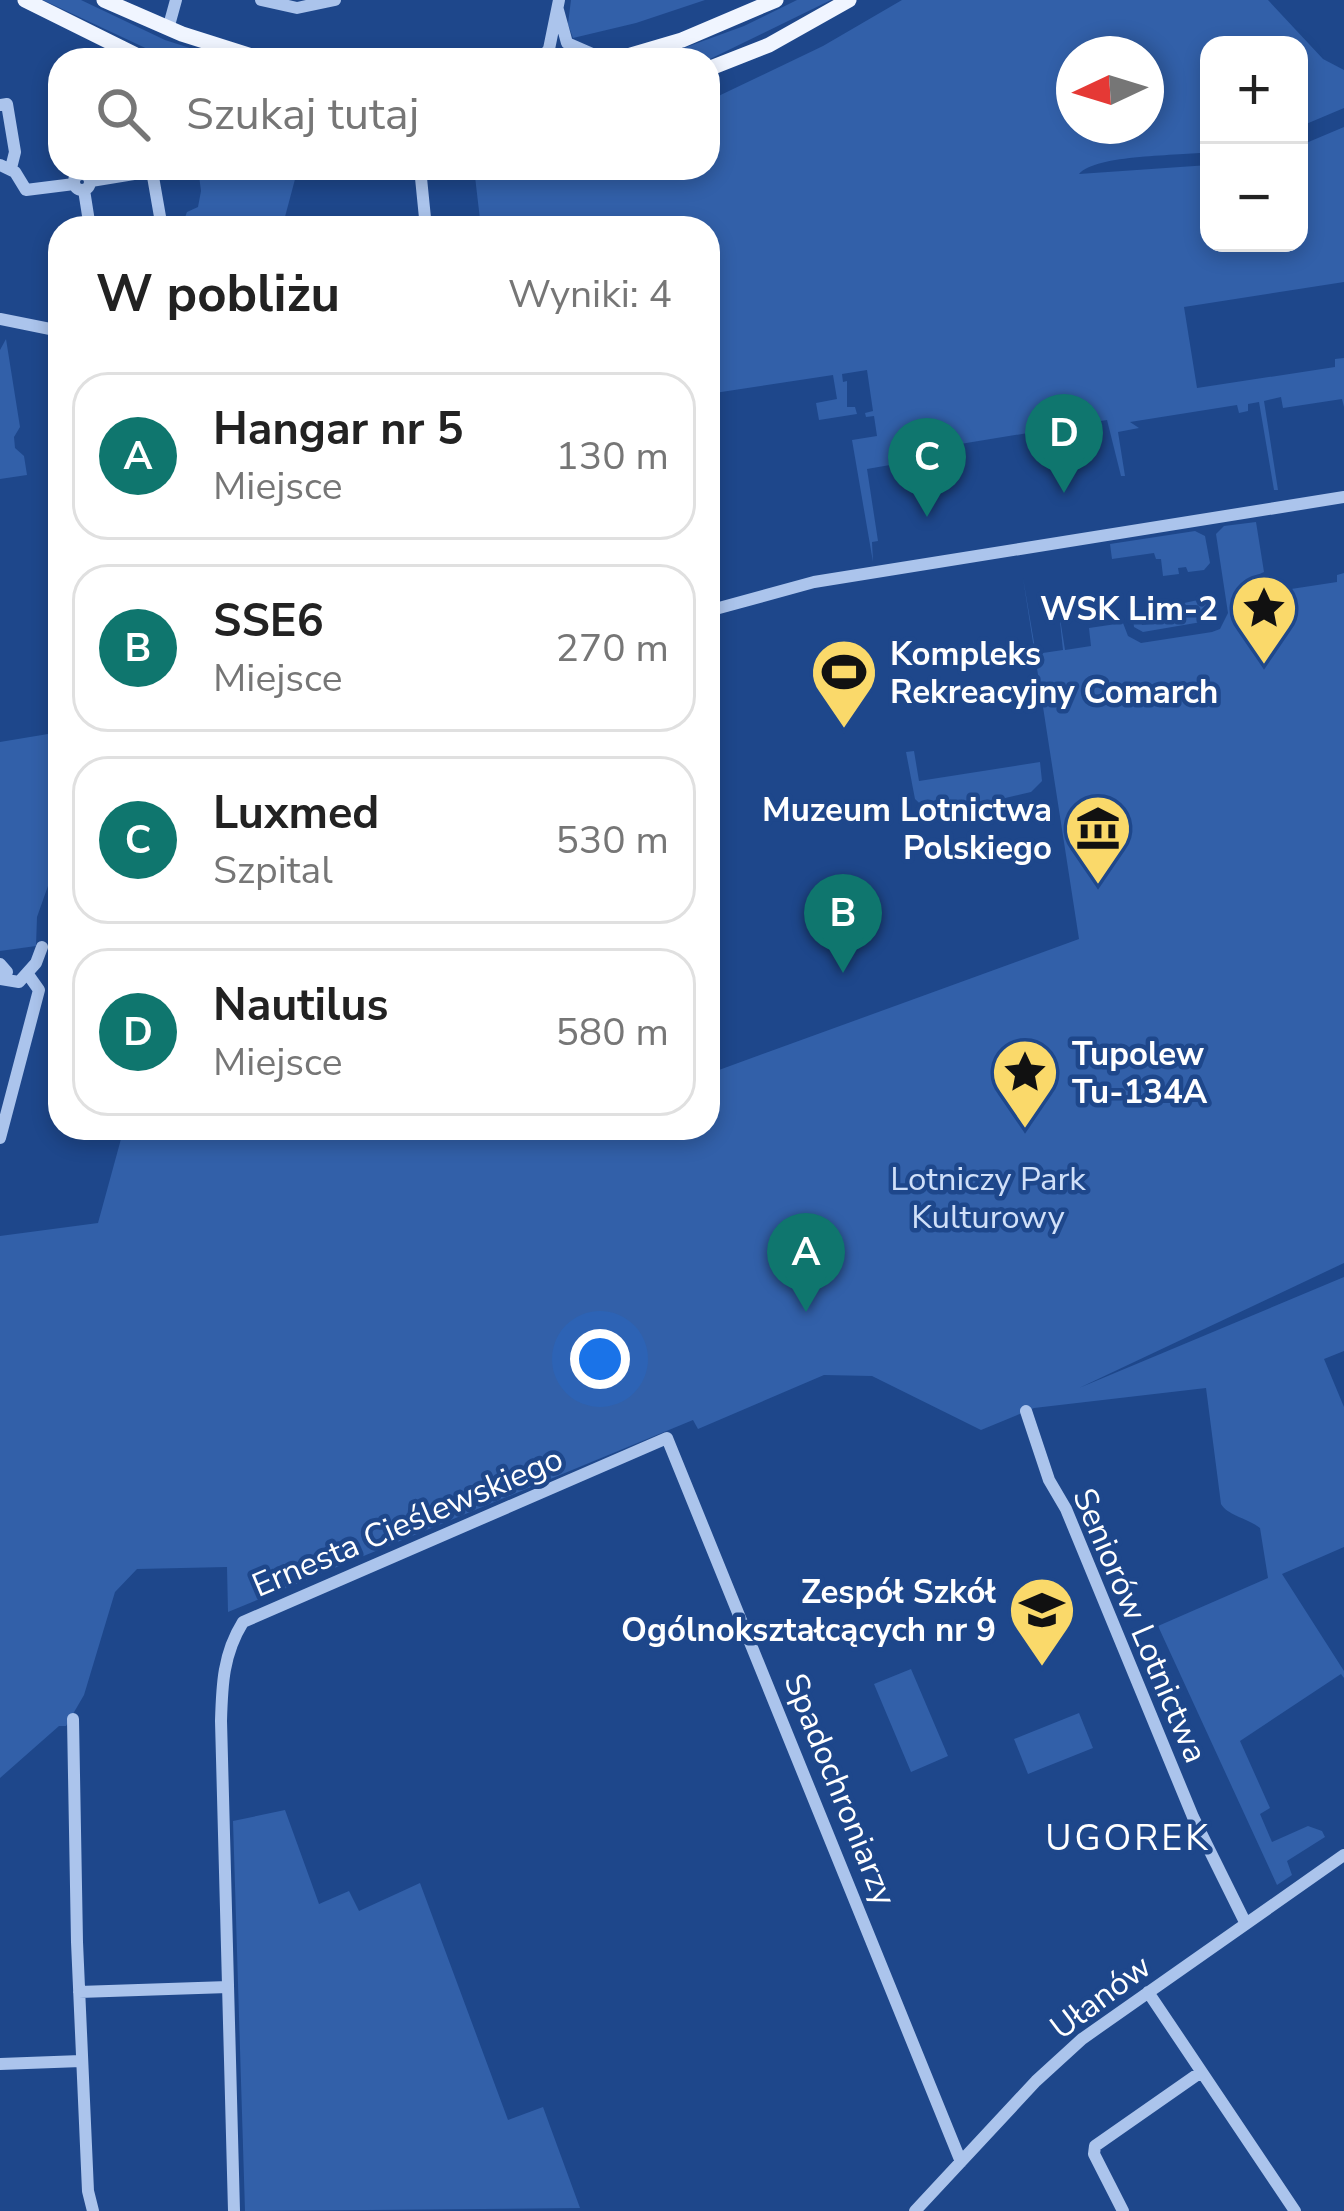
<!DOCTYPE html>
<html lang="pl">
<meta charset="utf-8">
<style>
body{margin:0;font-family:"Nunito Sans",sans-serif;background:#f6f6f6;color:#222}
.controls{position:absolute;right:36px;top:36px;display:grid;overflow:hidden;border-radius:24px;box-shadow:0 6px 18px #0003}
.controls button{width:108px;height:108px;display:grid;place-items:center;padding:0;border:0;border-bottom:3px solid #e0e0e0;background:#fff;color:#222;font:60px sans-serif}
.compass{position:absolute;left:1056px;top:36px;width:108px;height:108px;border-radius:50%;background:#fff;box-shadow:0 6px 18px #0003;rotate:266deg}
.you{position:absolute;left:600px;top:1359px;width:42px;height:42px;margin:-30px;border:9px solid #fff;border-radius:50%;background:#1a73e8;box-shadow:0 0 0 18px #1a73e833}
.badge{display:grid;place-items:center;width:78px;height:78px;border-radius:50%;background:#0f766e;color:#fff;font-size:39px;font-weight:700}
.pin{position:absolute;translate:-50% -99px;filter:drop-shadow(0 3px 6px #0008)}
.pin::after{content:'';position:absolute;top:63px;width:42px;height:36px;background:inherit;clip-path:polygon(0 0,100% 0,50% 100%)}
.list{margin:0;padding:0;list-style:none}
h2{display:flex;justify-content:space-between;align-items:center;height:156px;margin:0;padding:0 48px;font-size:51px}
h2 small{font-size:39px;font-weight:400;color:#767676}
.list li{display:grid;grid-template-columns:78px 1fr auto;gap:36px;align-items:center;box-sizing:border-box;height:168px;margin:0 24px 24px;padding:0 24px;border:3px solid #e0e0e0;border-radius:36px}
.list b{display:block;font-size:45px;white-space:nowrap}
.list p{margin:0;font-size:39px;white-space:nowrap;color:#767676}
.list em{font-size:39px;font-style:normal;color:#767676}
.icon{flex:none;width:66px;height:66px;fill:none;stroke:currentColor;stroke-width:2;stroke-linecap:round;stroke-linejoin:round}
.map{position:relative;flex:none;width:1344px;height:2211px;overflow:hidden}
.search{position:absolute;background:#fff;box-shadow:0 6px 18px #0003;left:48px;top:48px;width:672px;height:132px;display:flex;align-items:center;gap:30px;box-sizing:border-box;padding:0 42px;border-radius:36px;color:#767676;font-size:45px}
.panel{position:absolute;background:#fff;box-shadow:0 6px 18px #0003;left:48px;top:216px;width:672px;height:924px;border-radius:36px}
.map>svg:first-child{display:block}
.green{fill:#3260a9;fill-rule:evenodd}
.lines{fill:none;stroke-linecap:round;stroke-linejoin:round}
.minor{stroke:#abc4ec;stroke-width:12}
.major{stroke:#f0f5ff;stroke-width:15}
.labels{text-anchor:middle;stroke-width:9;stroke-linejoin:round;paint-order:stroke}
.poi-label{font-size:33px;font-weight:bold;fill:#fff;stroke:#1e478b;text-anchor:end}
.park-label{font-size:33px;fill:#d0e0f9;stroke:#1e478b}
.street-label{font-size:33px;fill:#fff;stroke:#1e478b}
.neighbourhood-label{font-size:36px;letter-spacing:3px;fill:#fff;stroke:#1e478b}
</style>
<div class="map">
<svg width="1344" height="2211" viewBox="0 0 1344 2211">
<rect width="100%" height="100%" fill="#1e478b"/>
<path class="green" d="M43,0H81L165,40L227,60H171Z
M571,0H705L636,23L573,38L568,24Z
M797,0H831L708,60H651L744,26Z
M902,0H1268L1323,59L1344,70V108L1299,127V45H1209V152C1180,156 1096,154 1079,174L1209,165V243H1299V146L1344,127V282L1184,307L1197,388L1335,367V359L1344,358V407L1342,399L1283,408L1281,397L1264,401L1278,490H1274L1259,402L1248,404V411L1239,413L1237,405L1130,422L1139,428L1118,432L1125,476H1121L1107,420L936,448V457L867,469L878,541L872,542L873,562L852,440L877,436L874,416L866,417L865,413L873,411L867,370L842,374L843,382L847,381V407H855L857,414L819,420L816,403L837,399L833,375L708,394V228H481L474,168H708V101L823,46ZM1146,54V126H1074V54Z
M198,168H298L282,228H181L187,212L198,207L201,191Z
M6,339L20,427L14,437L15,448L24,456L27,475L0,479V350Z
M1256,522L1264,572L1253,577V584L1265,585L1270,602L1278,600V591L1337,582V575L1344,573V1263L1079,1388L1344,1277V1351L1324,1359L1344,1407V1547L1282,1574L1344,1671V1678L1341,1674L1240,1741L1270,1808L1260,1814L1272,1842L1308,1826L1322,1831L1325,1837L1287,1861L1292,1875L1277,1885L1158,1626L1268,1578L1260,1528C1249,1519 1227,1515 1221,1504L1206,1388L1034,1408L981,1430L872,1376L824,1375L698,1429L693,1420L228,1612L227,1567L137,1569L115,1592L84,1695L66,1726H59L0,1778V1236L98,1223L124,1128H708V1074L1079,939L1023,578L1036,654L1063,650L1059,612L1065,650L1091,646L1089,628L1123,623L1128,636L1141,643L1212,632L1220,629L1228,613L1216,534L1224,526Z
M1195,531L1205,536L1210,563L1204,570L1188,572L1186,567L1178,568L1179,574L1163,576L1161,559H1156L1154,553L1112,559L1110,544Z
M1207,598L1216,603L1218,615L1213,620L1143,632L1134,627L1133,619L1138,613L1142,625L1158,623L1157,609Z
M60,732V852L37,917L36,946L0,951V742Z
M914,751L919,781L1040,762L1042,781L1031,792L984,803L956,819L934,817L915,799L906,752Z
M911,1669L948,1756L911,1772L874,1684Z
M1079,1713L1093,1748L1028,1774L1014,1739Z
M285,1810L319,1904L349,1891L359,1911L420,1883L508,2120L543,2107L580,2208L245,2211L233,1821Z"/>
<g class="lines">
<path class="minor" d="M261,0L297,8L335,0
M558,10L567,43L606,60
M168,29L176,0
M540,60L549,49L559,0
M0,105L7,104L15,152L11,168
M0,165L15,172L26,190L74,184
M420,168L426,228
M74 182a8 8 0 1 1 16 0a8 8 0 1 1-16 0Z
M91,181L152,171L162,228
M84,190L90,228
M0,319L60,331
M708,611L814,582L1344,497
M0,964L7,972
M0,979L19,982L36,963L42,947
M0,1138L39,990L27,973
M1026,1411L1049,1480L1066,1509L1193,1817L1245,1922
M73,1719L77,1942L88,2191L93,2211
M79,1992L228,1987
M1148,1992L1295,2211
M0,2064L81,2061
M234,2211L221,1721C222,1685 223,1654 243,1622L667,1438L961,2162
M915,2211L1036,2081L1082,2039L1344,1855
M1123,2211L1094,2154L1095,2146L1201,2072"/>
<path class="major" d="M25,0L146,60
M104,0L182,34L264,60
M614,60L682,40L776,0
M708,69L769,45L849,0"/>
</g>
<defs>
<g id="sight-pin" transform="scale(3.45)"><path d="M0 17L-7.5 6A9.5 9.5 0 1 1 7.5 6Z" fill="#fad96a" stroke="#1e478b"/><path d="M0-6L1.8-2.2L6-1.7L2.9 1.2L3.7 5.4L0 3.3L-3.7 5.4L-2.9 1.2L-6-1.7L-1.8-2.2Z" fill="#111"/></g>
<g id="stadium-pin" transform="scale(3.45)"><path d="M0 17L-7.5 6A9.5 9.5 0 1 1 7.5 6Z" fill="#fad96a" stroke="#1e478b"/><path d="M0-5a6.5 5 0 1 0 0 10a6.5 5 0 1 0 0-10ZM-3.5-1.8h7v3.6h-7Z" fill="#111"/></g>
<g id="museum-pin" transform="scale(3.45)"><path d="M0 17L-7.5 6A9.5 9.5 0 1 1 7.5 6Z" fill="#fad96a" stroke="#1e478b"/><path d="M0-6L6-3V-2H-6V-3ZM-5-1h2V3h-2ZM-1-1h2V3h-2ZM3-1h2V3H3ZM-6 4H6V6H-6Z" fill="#111"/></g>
<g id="school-pin" transform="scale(3.45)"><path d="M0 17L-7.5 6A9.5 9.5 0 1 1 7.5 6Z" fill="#fad96a" stroke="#1e478b"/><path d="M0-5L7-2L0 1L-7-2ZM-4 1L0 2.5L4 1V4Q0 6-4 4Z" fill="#111"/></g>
</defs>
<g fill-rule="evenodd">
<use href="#sight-pin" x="1264" y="608"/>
<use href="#stadium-pin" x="844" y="672"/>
<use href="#museum-pin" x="1098" y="828"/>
<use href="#sight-pin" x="1025" y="1072"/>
<use href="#school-pin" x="1042" y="1610"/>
</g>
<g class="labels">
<g class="poi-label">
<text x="1218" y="620">WSK Lim-2</text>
<text x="890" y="665" text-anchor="start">Kompleks<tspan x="890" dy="38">Rekreacyjny Comarch</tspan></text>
<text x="1052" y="821">Muzeum Lotnictwa<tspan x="1052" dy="38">Polskiego</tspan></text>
<text x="1072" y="1065" text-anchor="start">Tupolew<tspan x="1072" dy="38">Tu-134A</tspan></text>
<text x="996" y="1603">Zespół Szkół<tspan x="996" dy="38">Ogólnokształcących nr 9</tspan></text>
</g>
<g class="park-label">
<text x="988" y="1190">Lotniczy Park<tspan x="988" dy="38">Kulturowy</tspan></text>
</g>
<g class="street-label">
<text transform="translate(407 1521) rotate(-23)" y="12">Ernesta Cieślewskiego</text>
<text transform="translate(1141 1625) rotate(67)" y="12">Seniorów Lotnictwa</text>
<text transform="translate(841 1789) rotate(68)" y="12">Spadochroniarzy</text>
<text transform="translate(1100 1996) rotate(-37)" y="12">Ułanów</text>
</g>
<g class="neighbourhood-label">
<text x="1128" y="1850">UGOREK</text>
</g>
</g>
</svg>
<div class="controls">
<button>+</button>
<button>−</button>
</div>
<svg class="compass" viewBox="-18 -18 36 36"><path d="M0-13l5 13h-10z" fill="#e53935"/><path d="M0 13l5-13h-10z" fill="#767676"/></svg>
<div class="you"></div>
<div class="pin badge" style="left:806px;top:1312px">A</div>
<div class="pin badge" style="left:843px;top:973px">B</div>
<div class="pin badge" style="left:927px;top:517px">C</div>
<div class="pin badge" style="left:1064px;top:493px">D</div>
<div class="search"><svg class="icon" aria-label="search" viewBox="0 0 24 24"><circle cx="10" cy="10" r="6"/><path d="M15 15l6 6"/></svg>Szukaj tutaj</div>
<section class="panel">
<h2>W pobliżu<small>Wyniki: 4</small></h2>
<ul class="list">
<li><span class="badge">A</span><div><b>Hangar nr 5</b><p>Miejsce</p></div><em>130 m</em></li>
<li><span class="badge">B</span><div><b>SSE6</b><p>Miejsce</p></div><em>270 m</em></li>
<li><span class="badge">C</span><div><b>Luxmed</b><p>Szpital</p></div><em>530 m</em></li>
<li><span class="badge">D</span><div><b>Nautilus</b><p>Miejsce</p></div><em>580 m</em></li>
</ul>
</section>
</div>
